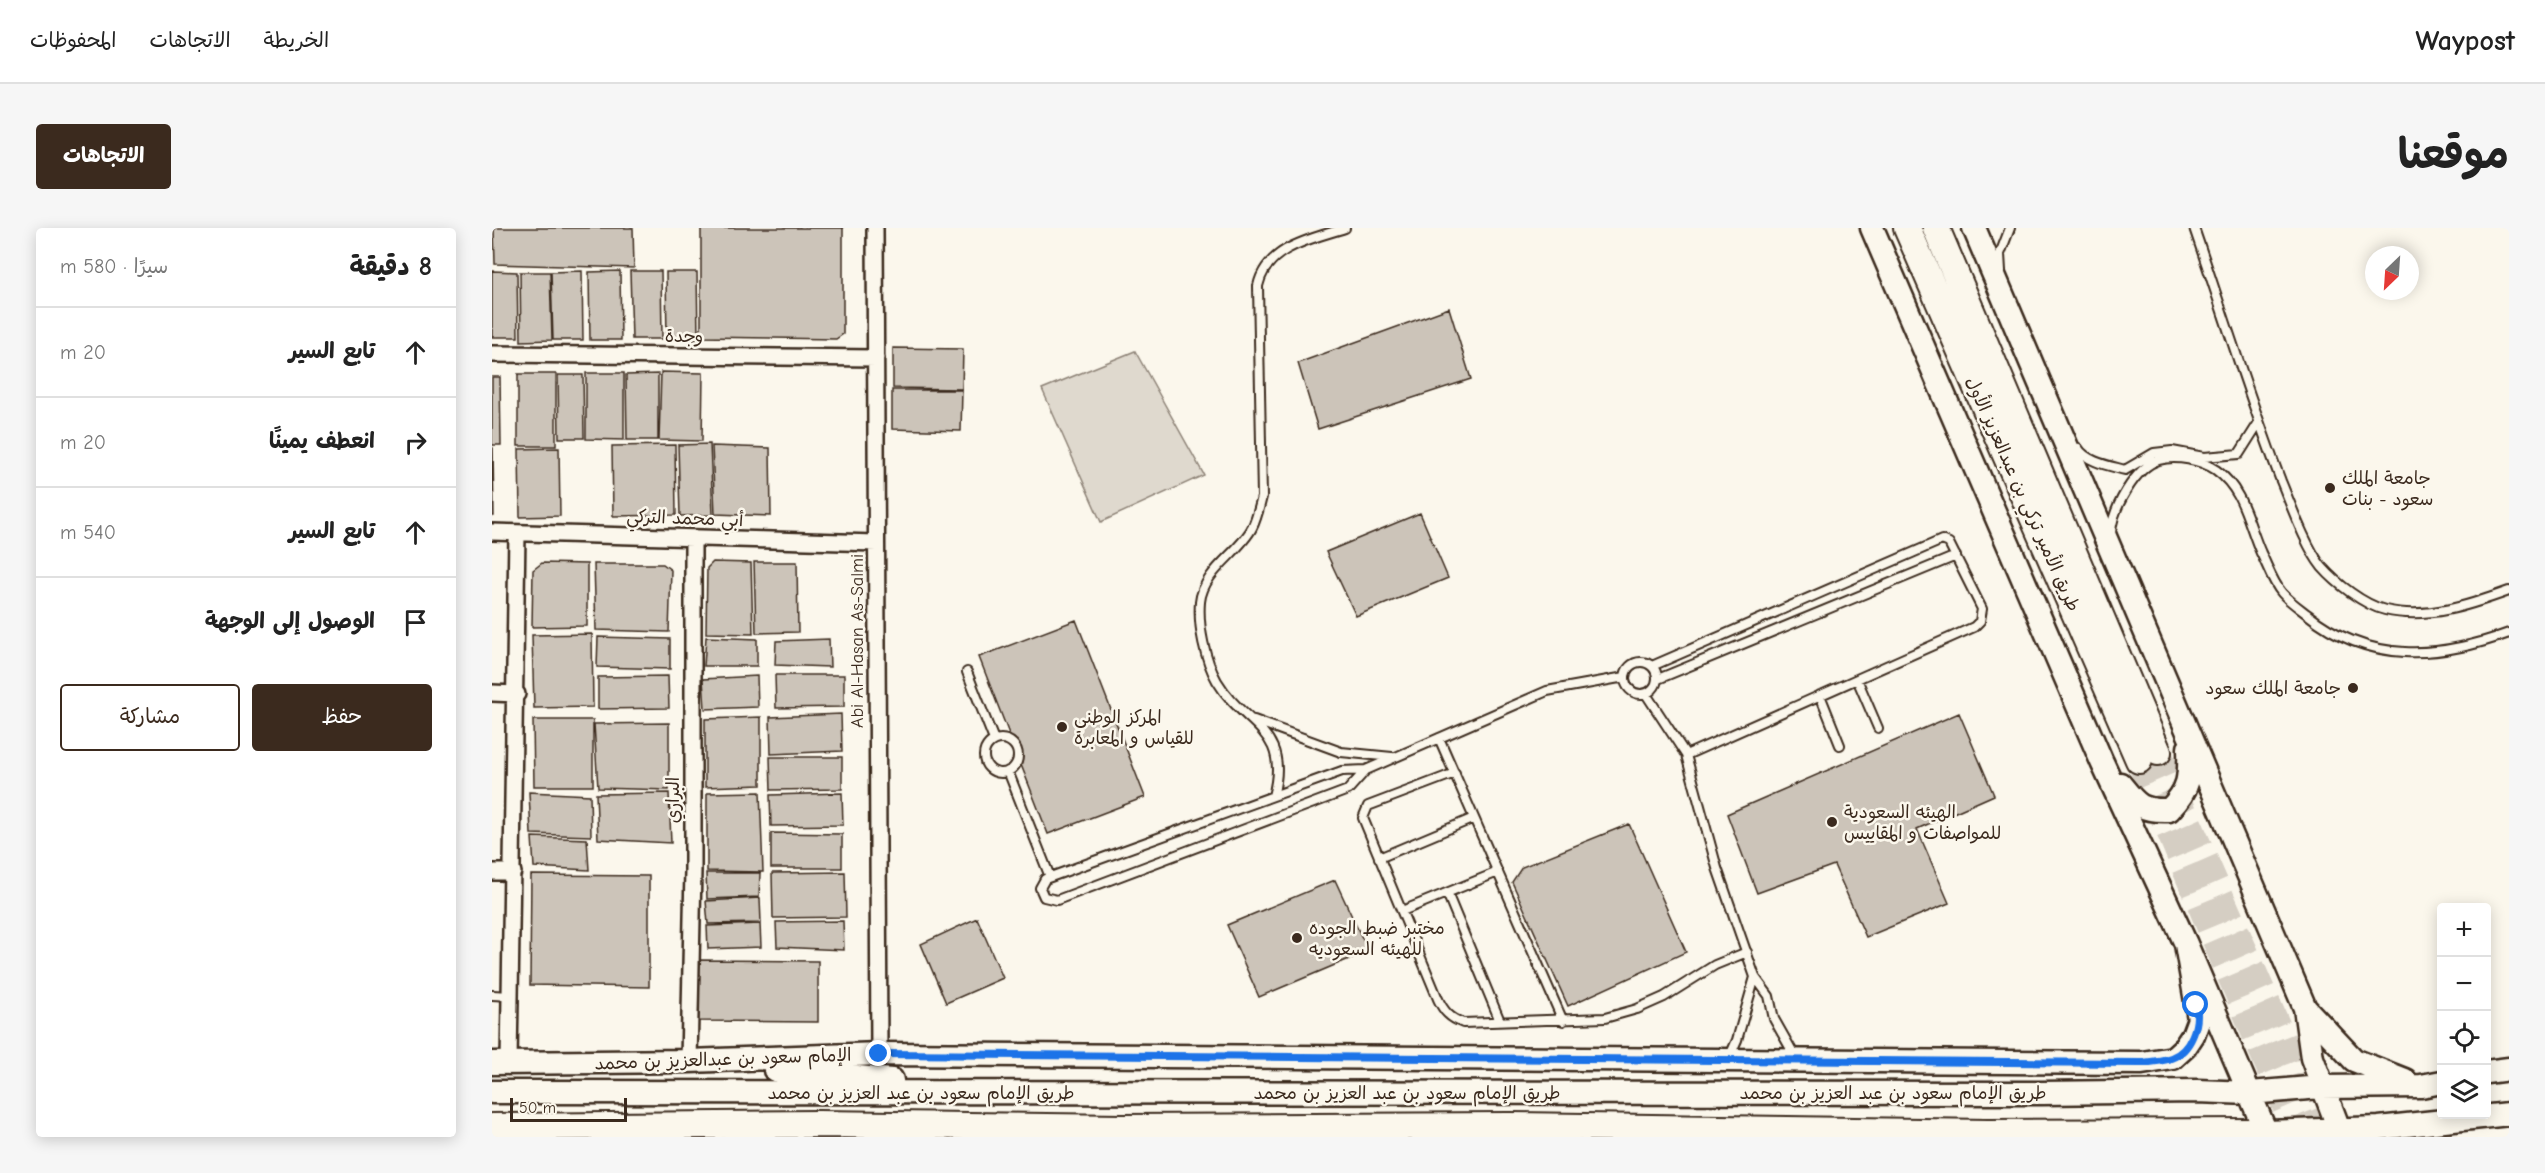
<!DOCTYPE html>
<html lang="ar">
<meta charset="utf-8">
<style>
body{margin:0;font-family:"Comic Neue","Playpen Sans Arabic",sans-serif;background:#f6f6f6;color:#222;direction:rtl}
.controls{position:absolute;right:18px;bottom:18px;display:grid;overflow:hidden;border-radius:6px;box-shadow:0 3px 15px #0003}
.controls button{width:54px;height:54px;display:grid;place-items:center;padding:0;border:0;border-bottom:2px solid #e0e0e0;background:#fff;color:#222;font:30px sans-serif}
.compass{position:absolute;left:1873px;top:18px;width:54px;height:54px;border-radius:50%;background:#fff;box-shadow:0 3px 15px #0003;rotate:205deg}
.scale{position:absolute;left:18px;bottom:15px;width:117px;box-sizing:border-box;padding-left:6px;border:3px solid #3b2a1e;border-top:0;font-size:16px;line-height:21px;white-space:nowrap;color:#3b2a1e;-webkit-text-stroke:4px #fbf7ec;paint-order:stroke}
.stop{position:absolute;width:18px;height:18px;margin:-14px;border:4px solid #1a73e8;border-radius:50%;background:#fff}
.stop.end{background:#1a73e8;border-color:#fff;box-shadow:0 2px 6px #0008}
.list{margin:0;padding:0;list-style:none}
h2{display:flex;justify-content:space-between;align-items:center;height:78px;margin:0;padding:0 24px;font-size:26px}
h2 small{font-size:20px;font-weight:400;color:#767676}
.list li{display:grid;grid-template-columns:39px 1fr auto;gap:18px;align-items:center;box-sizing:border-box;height:90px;padding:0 24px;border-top:2px solid #e0e0e0}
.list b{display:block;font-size:22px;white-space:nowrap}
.list em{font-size:20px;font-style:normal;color:#767676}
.actions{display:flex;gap:12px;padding:18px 24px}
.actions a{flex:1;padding:14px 0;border:2px solid #3b2a1e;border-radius:6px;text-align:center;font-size:21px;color:#3b2a1e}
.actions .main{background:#3b2a1e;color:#fff}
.icon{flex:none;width:33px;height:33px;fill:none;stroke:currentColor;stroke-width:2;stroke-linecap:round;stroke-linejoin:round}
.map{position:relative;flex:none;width:2017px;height:909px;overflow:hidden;direction:ltr;border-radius:6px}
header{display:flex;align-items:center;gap:36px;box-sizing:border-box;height:84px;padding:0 30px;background:#fff;border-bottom:2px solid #e0e0e0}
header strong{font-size:28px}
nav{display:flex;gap:33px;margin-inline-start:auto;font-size:21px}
.intro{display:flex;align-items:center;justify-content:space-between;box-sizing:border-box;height:144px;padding:0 36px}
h1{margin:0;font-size:42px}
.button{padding:15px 27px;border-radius:6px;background:#3b2a1e;color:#fff;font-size:21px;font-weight:700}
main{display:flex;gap:36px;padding:0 36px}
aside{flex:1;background:#fff;border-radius:6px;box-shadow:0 3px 15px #0003}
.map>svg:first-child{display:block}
.green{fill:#dfd9ce;stroke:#8d8276;stroke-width:1.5}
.building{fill:#ccc4b9;stroke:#3b2a1e;stroke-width:1.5}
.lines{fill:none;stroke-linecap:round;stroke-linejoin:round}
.primary-tunnel{stroke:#d5cec3;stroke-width:26;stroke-dasharray:26 13;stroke-linecap:butt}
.lane-casing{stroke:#3b2a1e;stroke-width:12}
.street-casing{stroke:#3b2a1e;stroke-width:20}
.secondary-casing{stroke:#3b2a1e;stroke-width:27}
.primary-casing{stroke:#3b2a1e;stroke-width:30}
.lane{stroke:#fbf7ec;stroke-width:8}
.street{stroke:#fbf7ec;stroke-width:15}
.secondary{stroke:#fbf7ec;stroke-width:22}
.primary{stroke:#fbf7ec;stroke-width:26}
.route{stroke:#1a73e8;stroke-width:8}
.poi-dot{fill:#3b2a1e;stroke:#fbf7ec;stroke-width:2}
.labels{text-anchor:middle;stroke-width:5;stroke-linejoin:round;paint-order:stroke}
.street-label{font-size:18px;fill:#3b2a1e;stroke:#fbf7ec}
.poi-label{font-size:18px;fill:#3b2a1e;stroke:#fbf7ec;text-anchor:start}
</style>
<header>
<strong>Waypost</strong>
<nav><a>الخريطة</a><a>الاتجاهات</a><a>المحفوظات</a></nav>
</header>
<div class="intro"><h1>موقعنا</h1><a class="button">الاتجاهات</a></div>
<main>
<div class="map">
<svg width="2017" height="909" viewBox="0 0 2017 909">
<rect width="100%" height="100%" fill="#fbf7ec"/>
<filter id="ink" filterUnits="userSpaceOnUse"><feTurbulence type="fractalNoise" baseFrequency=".0167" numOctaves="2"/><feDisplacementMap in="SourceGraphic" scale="12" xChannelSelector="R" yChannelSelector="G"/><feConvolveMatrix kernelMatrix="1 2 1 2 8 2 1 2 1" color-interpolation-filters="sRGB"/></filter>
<g filter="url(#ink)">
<path class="green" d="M643,123L712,247L609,294L550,161Z"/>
<path class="building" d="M2,0H141L142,40L3,36Z
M209,0H351V106L344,111L209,109Z
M0,43L25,44L26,109H0Z
M90,43L91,112H61L59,44Z
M128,43L129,112H98L97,44Z
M138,43H169L170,111H140Z
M28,44H58L60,112L29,113Z
M174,44H205L206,112H175Z
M957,80L979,151L826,201L806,135Z
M401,120L471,121L470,161L401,160Z
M169,144L211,145L210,213L167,212Z
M94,145H132V212L94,211Z
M26,146H64V218H26Z
M166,146V212H135L134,147Z
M66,147H91L92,210H67Z
M0,149H8L9,217H0Z
M400,162H470L469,203L400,201Z
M218,216L221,287L188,288L186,217Z
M183,217L184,287L121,288L120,218Z
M220,218L278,220L279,288L223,286Z
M0,220H1L2,288H0Z
M67,220L68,288L28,289L27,221Z
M928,285L956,350L864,388L834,324Z
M221,334L259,335L261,406L214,405L215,340Z
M262,334H305L306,404L264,405Z
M50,335L95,336V398L40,399L41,342Z
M102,336H171L179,342L177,404L104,402Z
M584,392L653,569L556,606L487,429Z
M100,406L101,479L42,480L40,407Z
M106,409L178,411V441L105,439Z
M214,409L265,411V438H212Z
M337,411L338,439L283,437L284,413Z
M283,447H352V479L284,480Z
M176,448L177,480L106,481V449Z
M265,448L266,479L213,481L211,451Z
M1467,485L1502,567L1425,601L1457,675L1374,709L1342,637L1265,665L1235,586Z
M349,486L350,523L279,526L278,489Z
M269,489V557L213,559V491Z
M41,492H101V558H42Z
M177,495V562L106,560L102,496Z
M278,529H350V561L279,562Z
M37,564L98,567L99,608L39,606Z
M268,564L271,644L215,643V565Z
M177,565L179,615L106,611L104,566Z
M350,565L351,597L279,598L278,567Z
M1137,596L1194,724L1076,778L1020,654L1030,639Z
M279,605L350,606V640H279Z
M40,609L95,611L97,642L42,639Z
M353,644L354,689L281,690L280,645Z
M214,645H268L267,669L215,671Z
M39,647L157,648V759L38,757Z
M843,652L876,723L767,769L735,697Z
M268,670L269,695L216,696L214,673Z
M485,690L511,750L454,775L429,716Z
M351,693L352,722L285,719L284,694Z
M268,696L269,719L216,721L215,698Z
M203,732L326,733V794L203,793Z"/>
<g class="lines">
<path class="primary-tunnel" d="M1666,524L1787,801L1830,909
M1647,532L1806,909"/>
<g class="lane-casing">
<path id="lane" d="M1702,0C1731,84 1757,170 1789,253C1799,277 1814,319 1830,339C1844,355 1872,377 1893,382C1935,392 1978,377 2017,363
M1509,43L1508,26L1518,0
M1586,220C1594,234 1619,238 1633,242L1662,225L1680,223L1712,229L1747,226L1766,196
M1619,305C1620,282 1643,239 1667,232C1684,227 1709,232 1724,242C1752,262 1756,296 1769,325C1775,337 1781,355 1790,365C1797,373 1807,380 1815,386C1877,436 1946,431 2017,405
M1133 450a16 16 0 1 1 32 0a16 16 0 1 1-32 0Z
M1160,438L1450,312L1457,315L1490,381L1488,393L1482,399L1194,527
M475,444L502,512
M1166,451L1464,328
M1365,451L1386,500
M1154,466L1194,527L1225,640L1263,749L1277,768L1282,791L1304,830
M1328,467L1348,517
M762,492L849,524L900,529
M947,510L1071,793
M492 528a17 17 0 1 1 34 0a17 17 0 1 1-34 0Z
M874,542L856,562L565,672L552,669L548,660L553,651L850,543L874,542L1055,463L1133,449
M516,543L558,649
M963,545L876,578L871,590L946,771C952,784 958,790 971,795L1113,790L1145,781L1172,769L1223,737L1255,724
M781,568C799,501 753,500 725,453C713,432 706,398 708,374C711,343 747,325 760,300C765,290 767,280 770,269L766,58C775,18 820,11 853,0
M887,630L982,590
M955,665L1008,793
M910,683L1006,644
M0,767L19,768
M1237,830L1245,812L1263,749"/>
</g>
<g class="street-casing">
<path id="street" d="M383,0L387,826
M0,126L384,130
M0,304L384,315
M0,465L25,466
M0,644H21
M197,833L201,642V310
M17,835L25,305"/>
</g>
<g class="secondary-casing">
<path id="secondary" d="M1380,0L1610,534L1694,716L1776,909
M1482,0L1813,780L1862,832L1913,852
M1628,556C1645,577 1648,583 1677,582C1698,561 1698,549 1697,520
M1813,780L1820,830L1850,909
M0,835L197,833L387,826L1650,835L1681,830L1693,819L1701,807L1707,791L1694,716
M283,842L400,852
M1994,844L2017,841
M0,864L1550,865L1705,863L1758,865L1829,859L1929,858L1950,854
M1774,904L1887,900L2017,886"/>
</g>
<g class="primary-casing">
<path id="primary" d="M1415,0L1647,532
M1444,0L1666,524
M0,899L326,896L630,900L1018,898L1496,905L1774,904"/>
</g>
<use href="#lane" class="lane"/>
<use href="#street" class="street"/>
<use href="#secondary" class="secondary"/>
<use href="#primary" class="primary"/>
</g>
</g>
<g class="lines" filter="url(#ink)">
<path class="route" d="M387,826L1650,835C1659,834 1670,833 1679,830C1699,823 1708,796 1704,777"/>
</g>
<g class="poi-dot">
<circle cx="1838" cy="260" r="6"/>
<circle cx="1861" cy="460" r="6"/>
<circle cx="570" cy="499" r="6"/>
<circle cx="1340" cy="594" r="6"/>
<circle cx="805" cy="710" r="6"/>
</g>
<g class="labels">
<g class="street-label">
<text transform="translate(192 108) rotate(1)" y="6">وجدة</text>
<text transform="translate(1531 266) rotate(66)" y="6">طريق الأمير تركي بن عبدالعزيز الأول</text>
<text transform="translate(193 290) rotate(2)" y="6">أبي محمد التركي</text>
<text transform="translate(365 413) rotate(-90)" y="6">Abi Al-Hasan As-Salmi</text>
<text transform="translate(181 572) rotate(-90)" y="6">البراري</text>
<text transform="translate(231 831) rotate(-2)" y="6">الإمام سعود بن عبدالعزيز بن محمد</text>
<text x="429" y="871">طريق الإمام سعود بن عبد العزيز بن محمد</text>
<text x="915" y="871">طريق الإمام سعود بن عبد العزيز بن محمد</text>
<text x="1401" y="871">طريق الإمام سعود بن عبد العزيز بن محمد</text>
</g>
<g class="poi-label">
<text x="1850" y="256">جامعة الملك<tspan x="1850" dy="21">سعود - بنات</tspan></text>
<text x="1849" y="466" text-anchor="end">جامعة الملك سعود</text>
<text x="582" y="495">المركز الوطني<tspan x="582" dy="21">للقياس و المعابرة</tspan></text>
<text x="1352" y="590">الهيئه السعودية<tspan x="1352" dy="21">للمواصفات و المقاييس</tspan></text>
<text x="817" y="706">مختبر ضبط الجوده<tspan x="817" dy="21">للهيئه السعوديه</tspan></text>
</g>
</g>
</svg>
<div class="controls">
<button>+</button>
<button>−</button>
<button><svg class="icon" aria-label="locate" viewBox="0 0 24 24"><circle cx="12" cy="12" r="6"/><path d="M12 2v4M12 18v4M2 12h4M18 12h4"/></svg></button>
<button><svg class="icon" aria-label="layers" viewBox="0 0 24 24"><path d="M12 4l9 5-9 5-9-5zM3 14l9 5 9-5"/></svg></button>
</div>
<svg class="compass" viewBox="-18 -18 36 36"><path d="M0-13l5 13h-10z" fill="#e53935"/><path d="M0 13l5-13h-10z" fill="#767676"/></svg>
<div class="scale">50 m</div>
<div class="stop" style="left:1704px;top:777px"></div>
<div class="stop end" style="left:387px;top:826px"></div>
</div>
<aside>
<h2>8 دقيقة<small>سيرًا · 580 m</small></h2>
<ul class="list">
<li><svg class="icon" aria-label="ahead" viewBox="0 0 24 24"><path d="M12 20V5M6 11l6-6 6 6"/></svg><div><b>تابع السير</b></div><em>20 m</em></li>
<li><svg class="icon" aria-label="right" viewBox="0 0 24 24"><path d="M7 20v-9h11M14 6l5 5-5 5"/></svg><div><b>انعطف يمينًا</b></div><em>20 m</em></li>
<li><svg class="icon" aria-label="ahead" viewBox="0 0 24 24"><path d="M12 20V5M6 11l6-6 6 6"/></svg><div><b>تابع السير</b></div><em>540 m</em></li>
<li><svg class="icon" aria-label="arrive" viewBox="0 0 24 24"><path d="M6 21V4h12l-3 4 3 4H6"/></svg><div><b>الوصول إلى الوجهة</b></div></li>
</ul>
<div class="actions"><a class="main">حفظ</a><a>مشاركة</a></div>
</aside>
</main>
